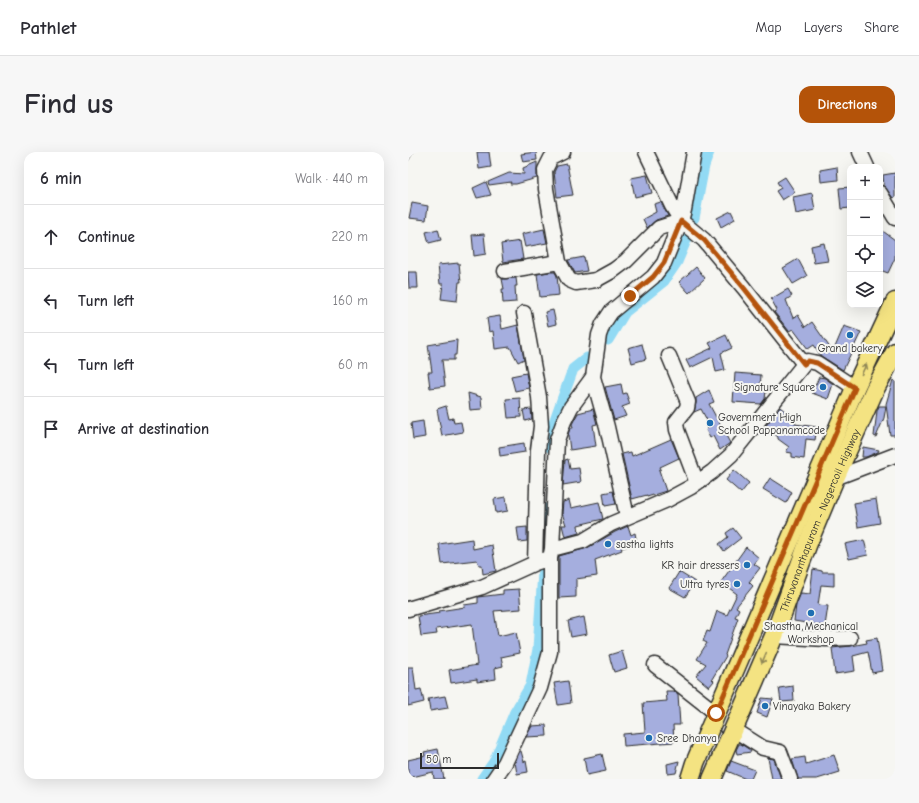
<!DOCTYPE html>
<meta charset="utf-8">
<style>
body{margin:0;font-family:"Comic Neue",sans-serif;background:#f7f7f7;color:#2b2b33}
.controls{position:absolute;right:12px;top:12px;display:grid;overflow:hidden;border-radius:8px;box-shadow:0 4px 16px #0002}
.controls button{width:36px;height:36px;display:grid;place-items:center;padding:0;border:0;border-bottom:1px solid #e1e1e2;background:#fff;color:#2b2b33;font:20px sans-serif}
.scale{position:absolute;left:12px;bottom:10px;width:79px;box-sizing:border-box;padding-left:4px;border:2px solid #2b2b2b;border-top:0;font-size:11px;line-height:14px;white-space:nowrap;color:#2b2b2b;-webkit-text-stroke:3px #f6f6f2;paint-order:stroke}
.stop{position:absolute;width:12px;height:12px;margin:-9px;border:3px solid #b45309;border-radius:50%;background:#fff}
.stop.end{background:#b45309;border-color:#fff;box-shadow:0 1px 4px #0008}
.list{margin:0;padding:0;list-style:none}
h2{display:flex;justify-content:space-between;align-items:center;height:52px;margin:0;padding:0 16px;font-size:17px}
h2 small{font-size:13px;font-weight:400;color:#7c7c81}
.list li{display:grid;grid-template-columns:26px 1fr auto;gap:12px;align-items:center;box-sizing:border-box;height:64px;padding:0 16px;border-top:1px solid #e1e1e2}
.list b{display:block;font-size:15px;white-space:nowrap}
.list em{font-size:13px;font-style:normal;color:#7c7c81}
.icon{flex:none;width:22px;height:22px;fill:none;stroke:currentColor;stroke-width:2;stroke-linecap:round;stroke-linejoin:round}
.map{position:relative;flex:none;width:487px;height:627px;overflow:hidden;border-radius:12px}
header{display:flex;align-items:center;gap:24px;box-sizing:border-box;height:56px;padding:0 20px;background:#fff;border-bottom:1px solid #e1e1e2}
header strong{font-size:19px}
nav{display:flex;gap:22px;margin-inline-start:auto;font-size:14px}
.intro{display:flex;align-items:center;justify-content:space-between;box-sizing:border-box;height:96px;padding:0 24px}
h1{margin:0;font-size:28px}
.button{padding:10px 18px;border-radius:12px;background:#b45309;color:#fff;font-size:14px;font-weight:700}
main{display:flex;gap:24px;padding:0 24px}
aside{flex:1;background:#fff;border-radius:12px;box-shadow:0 4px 16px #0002}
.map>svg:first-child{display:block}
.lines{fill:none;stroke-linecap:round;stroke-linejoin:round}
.canal{stroke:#92daf4;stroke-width:11}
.building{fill:#a5aede;stroke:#2b2b2b}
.minor-casing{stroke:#2b2b2b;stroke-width:17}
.major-casing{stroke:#2b2b2b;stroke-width:21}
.minor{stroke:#f6f6f2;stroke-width:14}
.major{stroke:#f4e382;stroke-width:18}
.rail{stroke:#2b2b2b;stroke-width:3}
.oneway{stroke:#908756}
.route{stroke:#b45309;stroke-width:5}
.poi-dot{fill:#1f6fb2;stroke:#f6f6f2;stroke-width:1.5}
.labels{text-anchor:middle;stroke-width:4;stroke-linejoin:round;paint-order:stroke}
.poi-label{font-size:11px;fill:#2b2b2b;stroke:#f6f6f2;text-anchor:start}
.street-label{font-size:11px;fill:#2b2b2b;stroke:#f6f6f2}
</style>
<header>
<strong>Pathlet</strong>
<nav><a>Map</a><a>Layers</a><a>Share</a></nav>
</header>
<div class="intro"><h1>Find us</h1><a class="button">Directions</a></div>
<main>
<aside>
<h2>6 min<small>Walk · 440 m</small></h2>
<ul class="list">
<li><svg class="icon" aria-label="ahead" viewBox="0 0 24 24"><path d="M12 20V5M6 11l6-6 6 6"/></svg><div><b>Continue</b></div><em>220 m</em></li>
<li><svg class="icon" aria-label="left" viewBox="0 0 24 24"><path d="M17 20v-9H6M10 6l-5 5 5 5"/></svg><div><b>Turn left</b></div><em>160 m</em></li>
<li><svg class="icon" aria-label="left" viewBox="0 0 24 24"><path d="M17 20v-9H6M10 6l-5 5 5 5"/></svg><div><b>Turn left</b></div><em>60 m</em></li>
<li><svg class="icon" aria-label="arrive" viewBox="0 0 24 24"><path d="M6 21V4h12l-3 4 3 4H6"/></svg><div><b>Arrive at destination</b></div></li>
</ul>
</aside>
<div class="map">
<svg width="487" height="627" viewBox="0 0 487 627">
<rect width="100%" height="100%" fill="#f6f6f2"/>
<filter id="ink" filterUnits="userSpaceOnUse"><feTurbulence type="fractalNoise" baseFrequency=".025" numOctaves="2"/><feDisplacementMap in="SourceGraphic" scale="8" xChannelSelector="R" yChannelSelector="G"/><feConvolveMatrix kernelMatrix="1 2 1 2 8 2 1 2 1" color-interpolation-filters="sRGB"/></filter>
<g filter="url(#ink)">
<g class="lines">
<path class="canal" d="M286,66L296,14L301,0
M200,188L217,160L256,129L269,110L279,86
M143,296L145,273L165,217L179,206
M136,395L139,357
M74,627L86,610L107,560L123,533L130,497L135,420"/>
</g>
<path class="building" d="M69,0H81L83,15L71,17Z
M128,0L129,8L115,10L113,2Z
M129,10V26L108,32H102L103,30L81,33L80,30L101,21L116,22L115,16Z
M159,12L165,43L149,45L146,20L149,14Z
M429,15L430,28L413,30L412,18Z
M487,21V45L485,46L476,34L475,23Z
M239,23L244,41L227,45L223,26Z
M377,25L387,40L374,48L368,39L373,36L369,30Z
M78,30L83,43L69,46L65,36Z
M442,35V56L433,57L431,36Z
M404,41L407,58L388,62L385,45Z
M253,50L260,64L248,68L239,76L235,67L248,60L246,52Z
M4,51L20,54L18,68L1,66Z
M323,59L327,67L313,75L309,66Z
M30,77L33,88L21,91L18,80Z
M136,77L139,91L117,95L114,82Z
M472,77L487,88V106L480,121L472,118Z
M76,82L78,102L66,104L64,83Z
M112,89L115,107L95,110L93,92Z
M416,91L420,109L406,111L403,94Z
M176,105L179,119L167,121L160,108Z
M390,107L399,124L385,132L375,116Z
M51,111L53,130H51L49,149L33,147L35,132H32L30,113Z
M288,115L297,126L281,141L271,130Z
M0,120H9L10,136H1Z
M141,120H147L149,124L151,143L132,145L129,122Z
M108,126L109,134H107L108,150L95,151L94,137H96L94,127Z
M380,137L384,144L378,148L385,166L390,163L397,175L404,170L425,200L436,174L453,180L435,218L413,204L406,193L400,197L385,177L381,179L366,160L369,158L363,147Z
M145,158L148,172L140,174L137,160Z
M92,164L94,177L110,173L116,207L110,210L102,195L87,197L85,179L81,180L79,166Z
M318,183L324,196L313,201L317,218L308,220L305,205L282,216L278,208L304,196L301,191Z
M49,188L48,203H46V208H34L37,234L22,236L20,220H24L20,193Z
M234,192L238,207L224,211L220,196Z
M118,221L121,236L107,239L103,224Z
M327,221L353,223L352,238L358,239L357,247L353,252L325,250Z
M411,225L417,226L425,232L420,247L404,241Z
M485,228L487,229V283H482L478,252Z
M213,232L215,242L218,241L222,252L214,255L218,264L206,268L197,235Z
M301,238L306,250L301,252L322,291L312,298L305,284L302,286L298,278L302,274L293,257L286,260L288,251V246Z
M60,241L73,245L74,257L62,258Z
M112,246L113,265L100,266L98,247Z
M38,254L41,267L45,266L46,271L53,270L55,280L34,284L29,257Z
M471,254H478L476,266L468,285L466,284L469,259Z
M372,255L377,259L373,264L388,267L387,272L409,275L407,288L398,287L396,307L384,305V301L378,300L381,295L370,287V285L357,275Z
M123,257L124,267L117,269L115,258Z
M185,257L189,272L185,273L188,294L162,298L160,283L162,276H165L164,272L170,261Z
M15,269L17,285L5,287L3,271Z
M263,287L271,306L252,315L253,317L251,318L258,339L239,345V343L224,347L214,302L223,300L224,304Z
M116,291L117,300L92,304L91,295Z
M455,295L471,298L470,300L458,305H454Z
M160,307L162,317L171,316L173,330L155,333L157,308Z
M326,318L341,331L333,341L318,328Z
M362,326L384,340L378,351L355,337Z
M205,339L208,352L197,354L195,341Z
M98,345L100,359L88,361L86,347Z
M468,347L472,371L450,375L446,351Z
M161,348L163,356L191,350L195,367L170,373L171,381L157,385L154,373H158L154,361L155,350Z
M220,374L223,383L227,381L229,392L213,396L214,398L187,408L189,424L168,427V445L151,446V404L179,396L207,380Z
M119,375V389L111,390L109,376Z
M325,376L333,386L316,399L311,392L320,385L318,381Z
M64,387L65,397L84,393L88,419L75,422L74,413H71L69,408L34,412L31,392Z
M456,388L460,403L441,407L437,392Z
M338,395L351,406L346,412L352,416L341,430L345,434L328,455L331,457L327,465L330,466L317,503L318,504L304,527L306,529L301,535L288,524L298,512L289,507L299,491L295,489L299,479L302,480L309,459L319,463L329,442L313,430Z
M405,417L414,419V420H426V434L413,433L410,453L420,454L417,474L386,469L388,453L393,441L402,442Z
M271,420L287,430L277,445L261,436Z
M111,437L113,457L86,459L90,484L108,480L112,501L93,505L95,514L87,516L88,527L69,530V527L43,531L41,518L69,513L64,472L28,477L29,482L13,484L10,464L32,461L31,459L57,455L56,453L70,451V445L95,442V438Z
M176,465L179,482L163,485L160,469Z
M469,486L474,519L464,521L460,500L445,504L447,519L427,522L424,496L443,494L459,491L458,488Z
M214,499L219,516L206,520L201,503Z
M0,515H5L8,538L13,537L16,550L0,554Z
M160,529L163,551L150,553L146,531Z
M385,534L386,549L373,550L371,536Z
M258,539H266L270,542L272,573H265L266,590L216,594L215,582L237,580L235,551L259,549Z
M37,544L40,556L22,559L20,547Z
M354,546L365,547L359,565L349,561Z
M138,573L139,584L118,585L124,574Z
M331,592H333L342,598L343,600L329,602L328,598Z
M30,597L36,627H26L25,620L0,626V608L17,604L16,600Z
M112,599H113L116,610L118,609L120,620L109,622L107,610Z
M194,602L198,619L179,623L176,606Z
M426,603L432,620L409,627H390L384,607L397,605L398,612Z
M360,606L366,607L373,627H364Z
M271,609L268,621L260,622L259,612Z
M323,609L347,618L343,627H338L319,619Z"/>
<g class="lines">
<g class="minor-casing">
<path id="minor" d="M155,0L143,6L137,18L138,37L151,110L161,128L168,131L188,128L206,118L218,109L251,76L273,69
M238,0L264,54L273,69L296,88L336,136L396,212
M452,0L459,15
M472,41L487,66
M97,119L151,110
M116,161L131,245L133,274L130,298L127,411
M261,204L280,250L279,256L268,270L269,278L289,331
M185,225L199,275L219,364
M427,326L487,303
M144,397L149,288L156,269L163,255L185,225L191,183L195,172L203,160L245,125L256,111L273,69L276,58L286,0
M0,457L74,435L127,411L142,406L144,397L175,389L203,372L259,348L283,335L304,320L323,303L396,212L400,209L409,211L447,236
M366,484L418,487L442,486
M247,513L308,561
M325,577L355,596L372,600L382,627
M86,627L97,611L132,536L142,500V406"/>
</g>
<g class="major-casing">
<g id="major">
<path d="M282,627L287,611L447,236L487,150"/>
<path id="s1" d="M304,627L366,484L400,391L427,326L467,237L487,200"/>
</g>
</g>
<use href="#minor" class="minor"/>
<use href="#major" class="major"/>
<path class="rail" d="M0,7L4,0"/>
</g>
<defs><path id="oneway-shaft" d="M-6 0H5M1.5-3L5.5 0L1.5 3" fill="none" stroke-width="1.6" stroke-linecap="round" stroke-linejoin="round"/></defs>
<g class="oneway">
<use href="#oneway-shaft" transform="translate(456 217) rotate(-65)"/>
<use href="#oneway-shaft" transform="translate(356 506) rotate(113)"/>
</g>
</g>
<g class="lines" filter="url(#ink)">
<path class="route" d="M222,144L245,125L256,111L273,69L296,88L336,136L396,212L400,209L409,211L447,236L308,561"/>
</g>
<g class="poi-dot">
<circle cx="442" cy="183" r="4"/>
<circle cx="415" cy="235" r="4"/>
<circle cx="302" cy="271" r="4"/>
<circle cx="200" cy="392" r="4"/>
<circle cx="339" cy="413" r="4"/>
<circle cx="329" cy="432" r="4"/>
<circle cx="403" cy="461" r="4"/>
<circle cx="357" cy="554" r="4"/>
<circle cx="241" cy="586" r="4"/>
</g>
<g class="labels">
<g class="poi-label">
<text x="442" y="200" text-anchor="middle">Grand bakery</text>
<text x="407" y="239" text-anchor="end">Signature Square</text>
<text x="310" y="269">Government High<tspan x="310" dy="13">School Pappanamcode</tspan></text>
<text x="208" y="396">sastha lights</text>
<text x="331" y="417" text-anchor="end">KR hair dressers</text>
<text x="321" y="436" text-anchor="end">Ultra tyres</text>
<text x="403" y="478" text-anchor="middle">Shastha Mechanical<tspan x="403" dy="13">Workshop</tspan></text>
<text x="365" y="558">Vinayaka Bakery</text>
<text x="249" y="590">Sree Dhanya</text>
</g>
<g class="street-label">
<text dy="4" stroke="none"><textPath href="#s1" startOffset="280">Thiruvananthapuram - Nagercoil Highway</textPath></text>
</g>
</g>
</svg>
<div class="controls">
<button>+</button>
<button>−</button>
<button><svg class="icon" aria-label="locate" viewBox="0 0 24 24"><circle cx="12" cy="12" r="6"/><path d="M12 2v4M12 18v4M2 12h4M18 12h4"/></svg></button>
<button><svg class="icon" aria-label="layers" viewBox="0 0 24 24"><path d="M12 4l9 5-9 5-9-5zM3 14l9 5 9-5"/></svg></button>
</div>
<div class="scale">50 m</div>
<div class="stop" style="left:308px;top:561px"></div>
<div class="stop end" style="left:222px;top:144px"></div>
</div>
</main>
